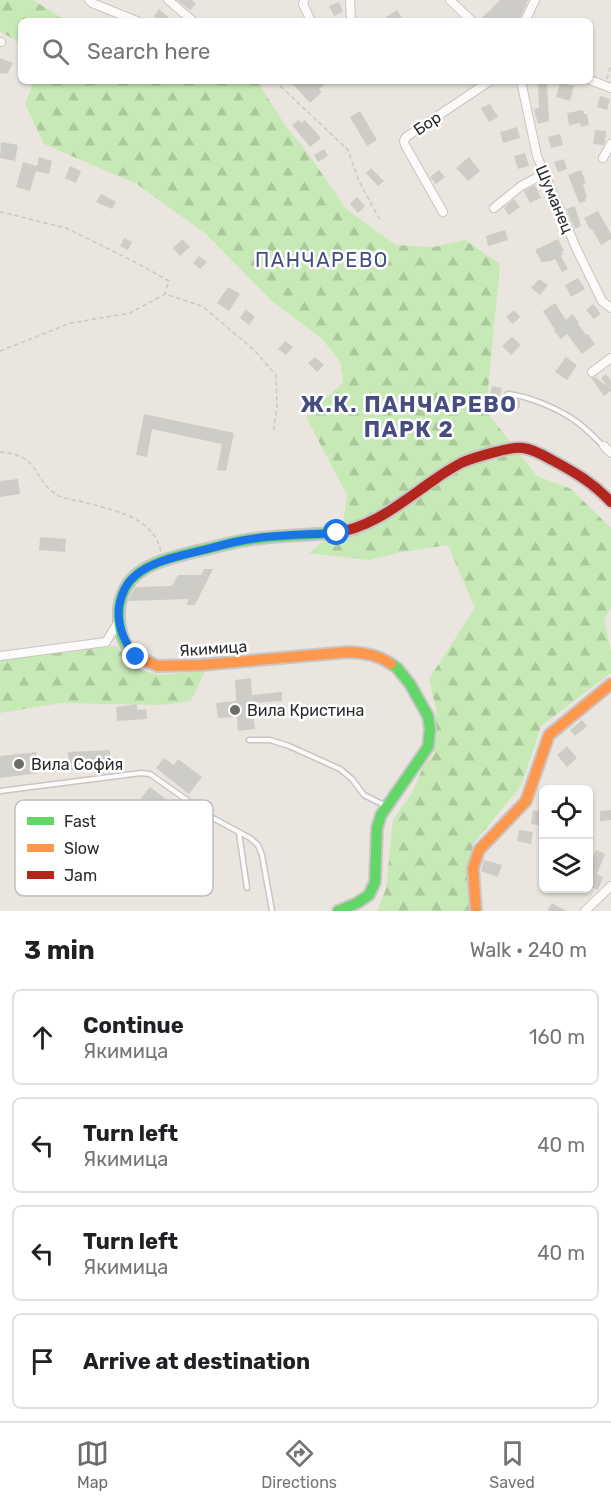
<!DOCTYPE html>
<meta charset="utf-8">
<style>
body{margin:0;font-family:Rubik,sans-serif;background:#f2f2f2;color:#202124}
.controls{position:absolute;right:18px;bottom:18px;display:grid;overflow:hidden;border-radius:9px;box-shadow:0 2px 4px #0004}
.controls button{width:54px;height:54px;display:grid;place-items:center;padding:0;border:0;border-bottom:2px solid #e0e0e0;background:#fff;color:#202124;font:30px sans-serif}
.stop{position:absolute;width:18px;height:18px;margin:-14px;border:4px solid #1a73e8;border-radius:50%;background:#fff}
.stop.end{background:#1a73e8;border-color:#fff;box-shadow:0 2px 6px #0008}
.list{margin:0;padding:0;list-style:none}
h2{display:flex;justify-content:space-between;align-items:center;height:78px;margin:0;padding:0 24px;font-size:26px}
h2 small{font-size:20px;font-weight:400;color:#757577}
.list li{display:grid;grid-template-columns:39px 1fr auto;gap:18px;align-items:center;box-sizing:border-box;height:96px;margin:0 12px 12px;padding:0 12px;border:2px solid #e0e0e0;border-radius:9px}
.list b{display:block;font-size:22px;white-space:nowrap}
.list p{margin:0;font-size:20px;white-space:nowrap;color:#757577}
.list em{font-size:20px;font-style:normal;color:#757577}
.icon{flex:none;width:33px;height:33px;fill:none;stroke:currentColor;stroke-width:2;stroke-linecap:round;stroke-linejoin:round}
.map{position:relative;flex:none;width:611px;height:911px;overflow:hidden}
.search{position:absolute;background:#fff;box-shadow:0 2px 4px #0004;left:18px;right:18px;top:18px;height:66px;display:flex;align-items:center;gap:15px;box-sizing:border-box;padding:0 21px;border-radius:9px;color:#757577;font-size:22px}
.sheet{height:510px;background:#fff}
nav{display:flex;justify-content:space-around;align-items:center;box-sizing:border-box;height:84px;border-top:2px solid #e0e0e0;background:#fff;font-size:16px;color:#757577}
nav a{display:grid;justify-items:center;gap:3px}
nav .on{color:#6e6c6a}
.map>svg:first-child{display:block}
.forest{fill:url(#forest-firs)}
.building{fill:#ceccc7}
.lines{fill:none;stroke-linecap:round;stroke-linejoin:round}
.lane-casing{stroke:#c7c5c5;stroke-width:7}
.street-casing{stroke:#c7c5c5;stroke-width:10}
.fast-casing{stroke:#c7c5c5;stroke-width:14}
.slow-casing{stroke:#c7c5c5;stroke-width:14}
.jam-casing{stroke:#c7c5c5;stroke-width:14}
.path{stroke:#c8c8c7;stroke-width:1.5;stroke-dasharray:4.5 3;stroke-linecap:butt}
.lane{stroke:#fcfbfa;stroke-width:4}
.street{stroke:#fcfbfa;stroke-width:8}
.fast{stroke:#63d668;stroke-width:10}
.slow{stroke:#ff974d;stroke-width:10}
.jam{stroke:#b3261e;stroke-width:10}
.route{stroke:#1a73e8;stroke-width:8}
.poi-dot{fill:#6e6c6a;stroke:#fff;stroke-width:2}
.labels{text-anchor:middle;stroke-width:5;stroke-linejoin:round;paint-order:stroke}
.street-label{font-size:16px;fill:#2b2b2b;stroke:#fff}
.poi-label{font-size:16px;fill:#2b2b2b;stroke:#fff;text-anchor:start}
.quarter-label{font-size:20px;letter-spacing:1.5px;fill:#464d81;stroke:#fff}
.district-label{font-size:22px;font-weight:bold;letter-spacing:1.5px;fill:#464d81;stroke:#fff}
.key{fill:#fff;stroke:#bfbfbf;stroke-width:1.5}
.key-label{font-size:16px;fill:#2b2b2b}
</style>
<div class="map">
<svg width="611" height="911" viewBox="0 0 611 911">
<defs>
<pattern id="forest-firs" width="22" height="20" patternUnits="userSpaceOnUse" patternTransform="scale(1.5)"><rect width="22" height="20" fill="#c7e9b5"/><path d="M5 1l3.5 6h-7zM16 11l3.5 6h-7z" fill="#abc89c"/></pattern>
</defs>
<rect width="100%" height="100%" fill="#eae6df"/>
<path class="forest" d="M0,0H33L67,21H21V44L0,31Z
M34,81H257L287,128L307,152L346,209L396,245L434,247L465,240L500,264L486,411L537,476L571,489L611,528V608L604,620L611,651V673L541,726L521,786L473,844L468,890L469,911H377L386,889L393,820L412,793L423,767L434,754L436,709L429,679L475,608L448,545L403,552L369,560L309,553L343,525L347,495L306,417L343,382L341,363L322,339L272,301L206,234L137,184L44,144L25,104Z
M117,646L134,668L160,675L205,671L191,701L161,705L61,703L0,713V660Z"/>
<path class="building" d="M177,0H192L196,4L190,10Z
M500,0H528L519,21H479Z
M339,2L343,12L334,16L329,6Z
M159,9L168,17L165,21H160L154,16Z
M397,10L404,21H389L386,17Z
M0,58L13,63L7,74L0,73Z
M290,81H328L319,89L322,92L310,103Z
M538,81H547L549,121L538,124L534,109L539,108Z
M560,83L574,86L570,101L556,97Z
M600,96L610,99L607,110L597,107Z
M490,104L498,117L489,122L481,108Z
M583,110L584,114H587L589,125L581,127L580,123L569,125L567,113Z
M360,111L377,140L367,146L350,117Z
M299,120L301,123L305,120L321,138L310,147L292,125Z
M517,127L520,138L503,143L500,132Z
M595,130L606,131L605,142L604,145L593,144Z
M560,134L563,145L551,148L548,137Z
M1,142L18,145L15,161L0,158Z
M324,149L328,156L318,162L314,155Z
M525,153L529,166L518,169L514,156Z
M39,157L52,161L49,174L36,171L30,191L16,187L23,162L37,166Z
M469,157L480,171L468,181L456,168Z
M564,159L567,169L558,172L554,162Z
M70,166L81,171L76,183L65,178Z
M371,168L384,181L378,186L366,173Z
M439,170L445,177L436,184L430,177Z
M581,170L586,183L583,184L587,197L585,198L586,201L579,203L568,175Z
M535,185L541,198L530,203L524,191Z
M101,194L116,202L112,209L96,202Z
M357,197L365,206L358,213L350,204Z
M514,199L520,207L509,215L504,208Z
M575,206L581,226L575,229L566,209Z
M598,211L611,234V239L601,245L592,229L590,230L584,218Z
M505,230L508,240L488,246L486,236Z
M124,238L132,242L128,250L120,246Z
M182,239L190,247L180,256L173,248Z
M558,239L564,251L562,252L563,254L561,256L568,269L562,272L555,259L548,262L547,261L542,263L535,250Z
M199,256L207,262L200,269L193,263Z
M578,278L585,289L571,297L565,285Z
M539,279L548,285L540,295L531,288Z
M228,287L240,294L229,311L217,303Z
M555,303L566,320L572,314L579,322L578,324L586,335L588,334L595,344L582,354L567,334L561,339L554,331L555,330L543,311Z
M593,304L601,314L594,319L586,310Z
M246,309L255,317L249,325L240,318Z
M514,310L520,317L513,324L506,317Z
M512,337L521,345L511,355L502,346Z
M285,341L293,347L286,355L278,349Z
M315,357L324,365L317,372L308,363Z
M566,357L577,365L567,380L555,372Z
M606,374L611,381V391L604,396L591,378L595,377L607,386L601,378Z
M492,386L502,388L500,396L490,394Z
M503,398L520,400V408H513V411H503Z
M144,414L234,433L226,471L217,470L222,444L152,429L147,457L136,455Z
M18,479L20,494L0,497V481Z
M40,537L66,539L65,552L39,550Z
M204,569H213L195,605H186L189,599L128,601L135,587L172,586L178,575H201Z
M251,678L252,695L282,692V701L252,703L255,729L238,731L237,717L218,718L216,703L236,701L235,680Z
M137,704V710L146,709L147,719L117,721L116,707Z
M582,720L587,726L575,736L570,730Z
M567,746L577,758L567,767L557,755Z
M110,750L111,766L69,770L68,752Z
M36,752L39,773L0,778V756Z
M164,758L174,765L178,759L202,777L189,794L156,768Z
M150,787L183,812L165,834L133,808Z
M533,810L543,812V826L531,824Z
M611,810V820L600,821V811Z
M519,830L533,832L531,844L517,841Z
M596,850L605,854L597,874L603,877L598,890L588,886V867Z
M484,860L502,865L498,877L481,871Z
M552,903L566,911H547Z"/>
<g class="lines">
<g class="lane-casing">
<path id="lane" d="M508,394C528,396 557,408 574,420C585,427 594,437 603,446
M249,740H270L289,746L340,769L352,779L364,795L384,805
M0,791L141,773L150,774L211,817L250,838L258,845L262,855L272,911
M239,833L247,888"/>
</g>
<g class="street-casing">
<path id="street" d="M89,0L92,3L137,21
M168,0L193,21
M304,0L303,4L311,21
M350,0L351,21
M450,0L472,21
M525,21L535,0
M0,42H1
M590,80L611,88
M521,81L537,156L577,250L602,301L611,308
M603,158L611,144
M494,208L521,186L544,174
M443,212L405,145L404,141L406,137L490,81
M592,372L611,358
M604,446L611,453
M0,656L106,642L119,621
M585,911L611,886"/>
</g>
<g class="fast-casing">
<path id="fast" d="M139,658C126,651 120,634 119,619C118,605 122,591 131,580C147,562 175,557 197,551C214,548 230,542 247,540C276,535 305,535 334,533
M338,911L357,903L369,895L375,882L377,828L381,815L428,747L430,729L428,716L410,684L397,668L391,664"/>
</g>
<g class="slow-casing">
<path id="slow" d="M139,658L158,666L201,665L349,652C365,653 378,655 391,664
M476,911L473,868L479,850L526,801L549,735L611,684"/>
</g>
<g class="jam-casing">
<path id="jam" d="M334,533C373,528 403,501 434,480C442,474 452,468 461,463C472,458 512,446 523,448C533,449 543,455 552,460C576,473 592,482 611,502"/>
</g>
<path class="path" d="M607,79L611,65
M275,81L348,150L358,179L381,222
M0,213L1,212L66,228L135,262L169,281L165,293
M0,351L71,323L130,313L165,294L202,306L254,350L276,375L277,407L273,434
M0,452C41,455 31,478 57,495C62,498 72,500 79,501C109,510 153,514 161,552"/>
<use href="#lane" class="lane"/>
<use href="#street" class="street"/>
<use href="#fast" class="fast"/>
<use href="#slow" class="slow"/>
<use href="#jam" class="jam"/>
</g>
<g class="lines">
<path class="route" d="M136,657C124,642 117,626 119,607C121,594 126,583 136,575C152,562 172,558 191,553C209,549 227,543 245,540C275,534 307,535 337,533"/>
</g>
<g class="poi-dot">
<circle cx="235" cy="710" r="6"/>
<circle cx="19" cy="764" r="6"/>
</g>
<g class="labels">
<g class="street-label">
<text transform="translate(427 123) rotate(-34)" y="6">Бор</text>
<text transform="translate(555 199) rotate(67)" y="6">Шуманец</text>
<text transform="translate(213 648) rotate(-4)" y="6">Якимица</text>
</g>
<g class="poi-label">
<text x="247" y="716">Вила Кристина</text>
<text x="31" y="770">Вила Софѝя</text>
</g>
<g class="quarter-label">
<text x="322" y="267">ПАНЧАРЕВО</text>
</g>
<g class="district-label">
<text x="409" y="412">Ж.К. ПАНЧАРЕВО<tspan x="409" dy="25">ПАРК 2</tspan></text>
</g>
</g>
<rect x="15" y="800" width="198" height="96" rx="9" class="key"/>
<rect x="27" y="817" width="27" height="8" fill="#63d668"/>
<rect x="27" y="844" width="27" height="8" fill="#ff974d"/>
<rect x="27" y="871" width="27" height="8" fill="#b3261e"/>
<g class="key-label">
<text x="64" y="827">Fast</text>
<text x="64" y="854">Slow</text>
<text x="64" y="881">Jam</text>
</g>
</svg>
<div class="controls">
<button><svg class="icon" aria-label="locate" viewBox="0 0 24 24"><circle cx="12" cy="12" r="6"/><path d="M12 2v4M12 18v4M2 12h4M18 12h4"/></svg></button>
<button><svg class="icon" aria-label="layers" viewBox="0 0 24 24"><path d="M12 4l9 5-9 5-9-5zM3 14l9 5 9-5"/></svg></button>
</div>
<div class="stop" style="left:337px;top:533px"></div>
<div class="stop end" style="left:136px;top:657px"></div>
<div class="search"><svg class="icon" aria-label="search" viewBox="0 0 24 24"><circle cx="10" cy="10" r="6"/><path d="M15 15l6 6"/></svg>Search here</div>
</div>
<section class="sheet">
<h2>3 min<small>Walk · 240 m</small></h2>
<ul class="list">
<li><svg class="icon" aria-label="ahead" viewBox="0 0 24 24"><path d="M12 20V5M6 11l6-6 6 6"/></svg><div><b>Continue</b><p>Якимица</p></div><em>160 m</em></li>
<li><svg class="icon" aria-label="left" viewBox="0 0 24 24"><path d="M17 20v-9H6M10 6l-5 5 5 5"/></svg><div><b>Turn left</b><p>Якимица</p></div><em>40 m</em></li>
<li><svg class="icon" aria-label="left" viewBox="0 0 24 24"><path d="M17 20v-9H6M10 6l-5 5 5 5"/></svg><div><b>Turn left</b><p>Якимица</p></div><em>40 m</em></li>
<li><svg class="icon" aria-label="arrive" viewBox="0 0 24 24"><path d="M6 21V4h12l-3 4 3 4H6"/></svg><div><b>Arrive at destination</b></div></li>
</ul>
</section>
<nav>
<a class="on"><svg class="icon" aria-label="map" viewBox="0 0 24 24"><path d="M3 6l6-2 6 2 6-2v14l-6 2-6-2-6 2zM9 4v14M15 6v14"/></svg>Map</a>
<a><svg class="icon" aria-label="directions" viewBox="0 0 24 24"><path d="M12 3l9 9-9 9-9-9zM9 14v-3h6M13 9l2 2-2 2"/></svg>Directions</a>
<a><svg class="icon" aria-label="saved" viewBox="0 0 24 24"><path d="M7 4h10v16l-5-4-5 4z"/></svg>Saved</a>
</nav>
